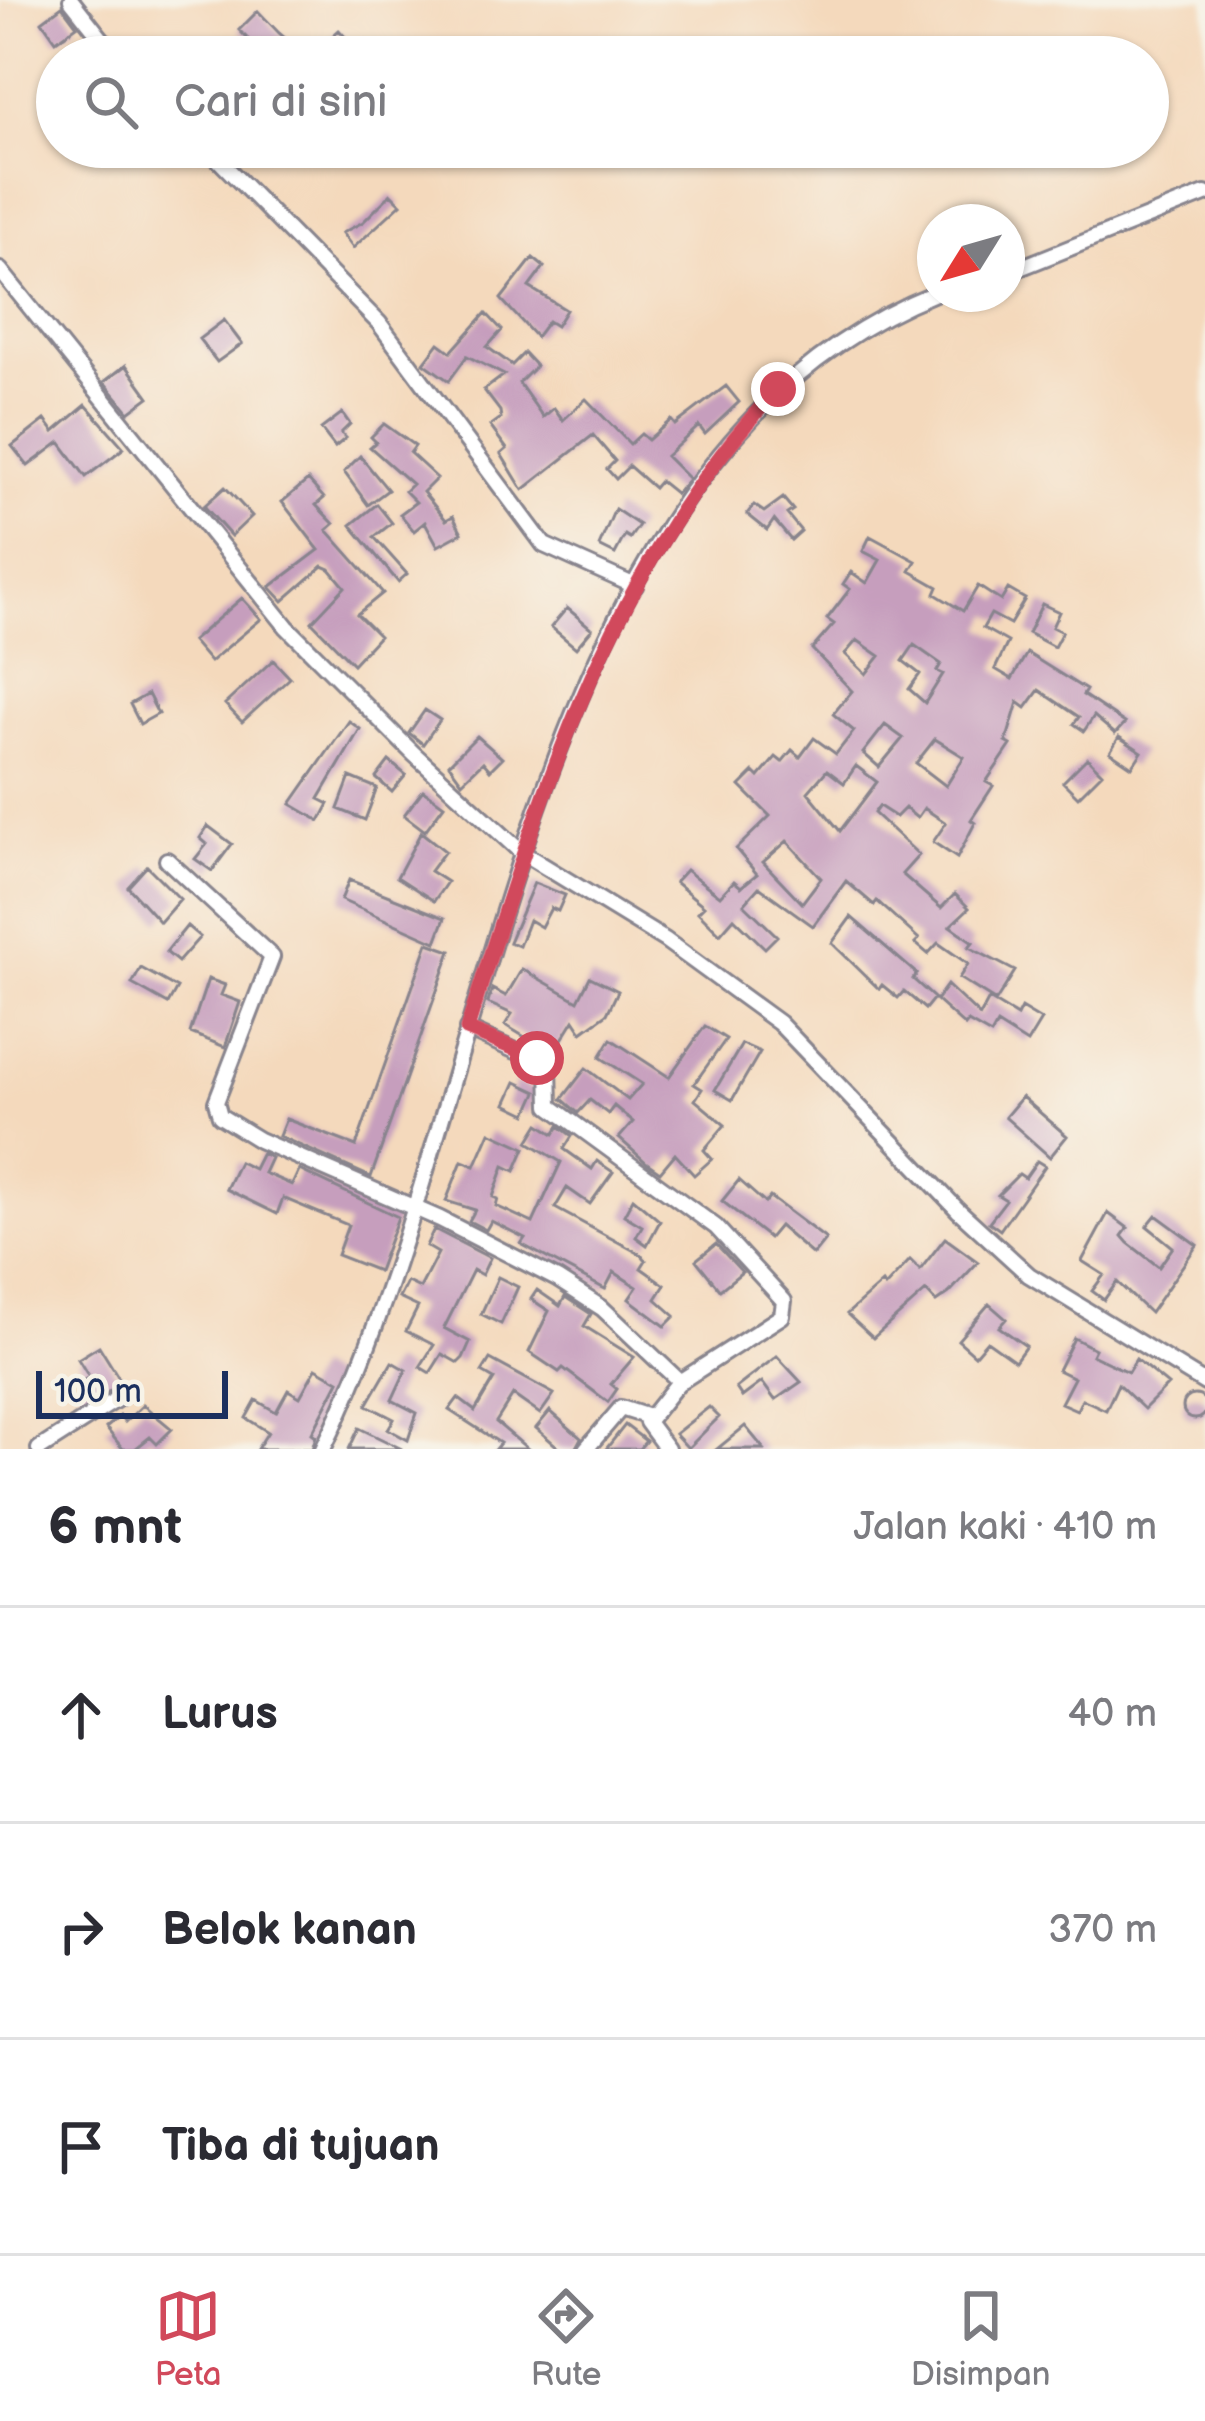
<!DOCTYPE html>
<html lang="id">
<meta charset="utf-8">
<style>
body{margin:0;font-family:"Balsamiq Sans",sans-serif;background:#f2f2f3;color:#2b2b33}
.compass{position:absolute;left:917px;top:204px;width:108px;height:108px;border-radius:50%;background:#fff;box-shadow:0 3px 9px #0004;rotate:233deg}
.scale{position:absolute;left:36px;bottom:30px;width:192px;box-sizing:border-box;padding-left:12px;border:6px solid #1b2f5e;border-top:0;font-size:33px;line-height:42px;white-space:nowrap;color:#1b2f5e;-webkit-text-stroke:9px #f7f3e8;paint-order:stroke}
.stop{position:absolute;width:36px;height:36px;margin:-27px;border:9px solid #d1495b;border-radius:50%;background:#fff}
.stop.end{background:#d1495b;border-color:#fff;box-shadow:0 3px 12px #0008}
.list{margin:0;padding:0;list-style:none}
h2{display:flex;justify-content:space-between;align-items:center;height:156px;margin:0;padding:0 48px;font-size:51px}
h2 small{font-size:39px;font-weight:400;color:#7c7c81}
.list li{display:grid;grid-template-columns:78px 1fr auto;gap:36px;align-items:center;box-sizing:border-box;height:216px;padding:0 48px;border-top:3px solid #e1e1e2}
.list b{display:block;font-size:45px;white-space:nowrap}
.list em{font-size:39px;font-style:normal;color:#7c7c81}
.icon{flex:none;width:66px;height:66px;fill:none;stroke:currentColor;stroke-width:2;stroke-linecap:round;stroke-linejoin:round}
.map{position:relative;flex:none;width:1205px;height:1449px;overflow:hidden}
.search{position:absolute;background:#fff;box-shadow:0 3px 9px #0004;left:36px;right:36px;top:36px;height:132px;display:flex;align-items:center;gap:30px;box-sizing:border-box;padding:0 42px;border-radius:66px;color:#7c7c81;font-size:45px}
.sheet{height:804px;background:#fff}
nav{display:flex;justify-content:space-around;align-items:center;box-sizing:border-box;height:168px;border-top:3px solid #e1e1e2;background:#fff;font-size:33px;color:#7c7c81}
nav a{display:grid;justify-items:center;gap:6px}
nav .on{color:#d1495b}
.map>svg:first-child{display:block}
.building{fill:#c69ebd;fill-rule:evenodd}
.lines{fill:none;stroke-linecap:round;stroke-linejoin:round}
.street-casing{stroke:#88848d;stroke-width:20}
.street{stroke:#fff;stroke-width:14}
.route{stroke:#d1495b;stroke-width:15}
</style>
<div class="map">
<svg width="1205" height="1449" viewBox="0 0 1205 1449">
<rect width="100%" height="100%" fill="#f7f3e8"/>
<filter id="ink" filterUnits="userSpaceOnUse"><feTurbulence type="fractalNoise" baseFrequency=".00833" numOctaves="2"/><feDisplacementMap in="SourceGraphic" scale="24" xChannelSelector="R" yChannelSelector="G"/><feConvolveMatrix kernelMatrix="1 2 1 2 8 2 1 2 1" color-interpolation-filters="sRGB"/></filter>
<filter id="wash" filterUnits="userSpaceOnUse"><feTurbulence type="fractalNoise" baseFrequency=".004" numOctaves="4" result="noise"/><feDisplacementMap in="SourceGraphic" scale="48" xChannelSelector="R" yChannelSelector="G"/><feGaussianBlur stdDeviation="2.7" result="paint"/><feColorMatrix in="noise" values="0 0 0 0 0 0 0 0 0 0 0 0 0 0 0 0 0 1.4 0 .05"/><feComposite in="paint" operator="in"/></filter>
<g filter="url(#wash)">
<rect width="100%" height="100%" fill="#f4d9bc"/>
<g id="blocks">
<path class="building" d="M62,6L77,26L56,41L42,21Z
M258,11L279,33L307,57H272L256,47L239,30Z
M339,30L357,50L350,57H327L319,48Z
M391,194L401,204L353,248L342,233L363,222Z
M533,258L544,267L529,287L566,310L556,326L548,321L536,337L501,299Z
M486,313L502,330L487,347L512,365L524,353L536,366L519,383L543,417L554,408L563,420L586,399L630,444L641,434L648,440L671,420L675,425L726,386L739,402L705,434L699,426L666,456L689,479L676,494L660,481L654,488L629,466L616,479L607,469L615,461L593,435L523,490L501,454L507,449L490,426L501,418L500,411L484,390L504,375L467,356L449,381L424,363L439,343L451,352Z
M224,320L242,344L217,362L199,339Z
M126,365L149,397L129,412L104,382Z
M86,405L124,448L86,477L60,442L28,466L12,446L45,420L54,432Z
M342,413L350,424L341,433L346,438L335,447L321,429Z
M384,424L415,446L410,453L437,478L423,492L446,520L453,516L462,533L438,546L425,522L414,531L400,514L416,502L405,491L412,484L370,447L376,442L371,437Z
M360,456L388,490L368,505L344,472Z
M308,480L324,498L316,505L334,524L327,530L383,593L357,614L379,636L353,664L312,622L345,587L330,569L323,566L283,601L270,587L319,550L282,502Z
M225,487L252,516L231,536L204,506Z
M783,498L793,510L787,514L801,531L791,540L774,520L767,530L747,514L754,505L764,512Z
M377,504L392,523L374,537L407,574L398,582L351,525Z
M615,509L639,525L630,538L625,535L615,554L599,546Z
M870,536L916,561L910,571L938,587L935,594L963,611L978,586L1001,601L1008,589L1025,599L1010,624L991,614L983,628L1008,642L995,669L1012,679L1027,653L1086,690L1083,695L1125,723L1115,734L1094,716L1084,731L1074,724L1079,717L1039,690L1026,708L1018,702L1006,742L1011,745L986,782L993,786L971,820L975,823L957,858L933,842L946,823L924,808L917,818L905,808L896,817L879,806L874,813L919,855L902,874L941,908L955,894L969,908L950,926L973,942L969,947L1015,971L996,1001L959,978L968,964L938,943L928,954L915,943L919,939L877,901L874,905L846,881L813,926L759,887L744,904L777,936L765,948L734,918L720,934L698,912L704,906L675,882L686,870L720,896L734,881L741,887L757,874L736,849L770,816L740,786L754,772L759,777L776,757L782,762L792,750L800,757L814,738L836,754L854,731L833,714L852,691L812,649L834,624L827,619L850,589L843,584L851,572L867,583L880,560L863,551ZM857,640L880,656L866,674L845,654ZM914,645L941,664L937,671L943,674L925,703L909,689L920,674L903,661ZM885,725L903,738L879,767L863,753ZM935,739L964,757L946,786L916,763ZM856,766L877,782L840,831L808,792L827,770L844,783ZM787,841L821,878L802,903L763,862Z
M242,598L261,619L210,662L192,641Z
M1042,604L1059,612L1052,627L1062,632L1054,647L1028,633Z
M567,608L592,629L576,648L551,627Z
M273,660L290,678L242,722L225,704Z
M148,694L158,714L140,724L130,704Z
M425,710L440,720L423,744L409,733Z
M349,721L360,729L319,799L329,804L320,821L291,804Z
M477,736L502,758L490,770L483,762L462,782L449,764Z
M1119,737L1142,752L1132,767L1110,752Z
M1087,758L1102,773L1078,797L1063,782Z
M389,761L406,775L392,792L376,778Z
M350,777L377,788L365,820L338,809Z
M423,790L444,805L425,831L404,815Z
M208,826L232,844L212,871L195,859L207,844L200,838Z
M421,832L445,851L430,871L447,882L434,901L397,877Z
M147,866L180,899L160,922L128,887Z
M349,880L445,918L436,942L341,900Z
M534,883L565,895L558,911L551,908L541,927L529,920L519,946L509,942Z
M851,917L917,974L913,979L934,998L925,1009L904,991L898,998L882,985L879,989L832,943Z
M187,926L200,937L178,962L166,952Z
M428,943L451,951L371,1177L279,1136L286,1119L356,1146Z
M141,968L177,988L168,1004L132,984Z
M522,969L578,1001L590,977L618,991L607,1014L582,1032L574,1020L553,1054L505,1025L512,1014L488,1003L492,989L506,996Z
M208,979L225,985L221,995L240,1002L225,1047L190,1033Z
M947,985L980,1016L989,999L1017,1016L1021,1008L1041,1020L1027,1043L997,1024L991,1035L968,1022L965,1026L936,1000Z
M705,1026L726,1039L694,1084L702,1089L695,1100L725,1125L704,1150L712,1159L694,1175L675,1154L660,1172L647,1163L619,1138L633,1122L614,1106L608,1114L590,1100L578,1113L562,1099L586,1068L628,1100L642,1084L600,1057L611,1039L669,1077Z
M742,1044L760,1052L732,1100L715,1090Z
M516,1082L537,1092L527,1114L506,1104Z
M1022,1097L1067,1136L1050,1157L1005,1117Z
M539,1124L554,1134L559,1126L572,1136L564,1149L592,1169L597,1161L613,1172L590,1204L567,1188L555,1208L642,1255L646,1260L641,1268L665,1285L656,1299L675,1316L665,1326L629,1299L637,1287L614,1272L605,1289L521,1244L525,1238L491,1221L486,1230L469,1221L475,1210L446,1201L462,1161L475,1166L490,1132L525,1148L515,1171L504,1166L493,1197L498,1199L496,1206L533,1223L561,1162L528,1142Z
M262,1153L271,1158L264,1173L292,1185L299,1170L398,1217L378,1271L337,1255L348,1225L283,1198L277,1214L226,1189L239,1162L254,1169Z
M1037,1161L1045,1166L1000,1230L989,1222L1006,1200L998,1195L1019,1174L1025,1178Z
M739,1180L765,1203L770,1197L826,1239L813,1255L779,1226L769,1238L722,1201Z
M633,1198L660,1221L647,1245L636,1237L642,1226L624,1215Z
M1108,1213L1128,1228L1122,1236L1128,1243L1159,1267L1173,1247L1147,1226L1156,1215L1197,1245L1150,1313L1117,1282L1104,1300L1092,1291L1104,1275L1082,1261Z
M434,1229L490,1258L482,1275L473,1270L444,1328L470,1342L463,1358L458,1363L442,1354L430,1373L420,1367L434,1345L406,1331L418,1307L399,1298L407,1282L420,1288L438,1253L426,1246Z
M945,1238L978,1262L949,1293L936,1302L926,1291L873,1338L847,1314L882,1283L885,1287L910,1260L920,1270Z
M716,1244L742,1272L720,1290L696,1260Z
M498,1277L518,1287L501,1324L481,1314Z
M537,1290L560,1306L565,1297L591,1314L584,1326L634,1357L611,1384L617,1389L608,1402L563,1368L559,1372L529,1352L549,1311L531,1299Z
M989,1304L1006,1319L999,1327L1026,1346L1015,1361L987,1341L975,1355L958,1340Z
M1074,1338L1095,1349L1092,1355L1128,1372L1136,1359L1168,1385L1144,1409L1118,1384L1106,1410L1082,1399L1077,1410L1061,1403L1074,1378L1058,1370Z
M99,1346L122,1383L88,1405L76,1385L89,1377L78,1359Z
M777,1356L801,1382L775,1400L762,1382L742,1397L736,1388Z
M490,1359L554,1394L540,1414L513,1395L496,1422L528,1449H495L500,1443L449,1410L458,1398L475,1411L494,1379L482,1372Z
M392,1362L406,1370L392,1400L417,1413L408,1440L388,1429L394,1419L367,1405Z
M316,1368L339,1381L312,1433L316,1436L312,1449H257L268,1432L246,1418L256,1400L276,1412L288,1390L300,1397Z
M1183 1407a12 12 0 1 1 24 0a12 12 0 1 1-24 0Z
M143,1405L172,1429L157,1444L150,1437L135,1449H123L106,1428L120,1416L125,1422Z
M709,1407L719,1417L688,1448L675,1434Z
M550,1411L581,1438L575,1449H560L536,1428Z
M625,1425L646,1441L639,1449H606Z
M745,1426L764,1449H717Z
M359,1428L402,1449H349Z"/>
</g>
</g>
<g filter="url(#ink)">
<use href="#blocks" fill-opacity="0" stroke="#88848d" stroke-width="3"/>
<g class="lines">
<g class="street-casing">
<path id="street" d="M71,0L116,57
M206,147L379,323L544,545L635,586
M0,270L287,627L414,754L521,852L665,940L779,1023L958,1210L1029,1275L1205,1383
M1007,273L1205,194
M167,860L272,957L216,1102L220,1116L259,1140L440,1219L557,1279L602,1308L676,1378L678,1383L647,1422L667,1449
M467,1029L549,1066L550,1106L716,1227L784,1301L782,1316L678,1383
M39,1449L128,1392
M323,1449C497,1099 524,457 935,293
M586,1449L621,1408L649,1417"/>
</g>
<use href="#street" class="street"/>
</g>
</g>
<g class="lines" filter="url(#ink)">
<path class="route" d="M537,1058L467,1029C539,802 609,565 778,389"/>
</g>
</svg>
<svg class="compass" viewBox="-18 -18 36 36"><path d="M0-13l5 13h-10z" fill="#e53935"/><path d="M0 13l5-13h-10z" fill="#7c7c81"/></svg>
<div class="scale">100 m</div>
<div class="stop" style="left:537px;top:1058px"></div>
<div class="stop end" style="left:778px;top:389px"></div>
<div class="search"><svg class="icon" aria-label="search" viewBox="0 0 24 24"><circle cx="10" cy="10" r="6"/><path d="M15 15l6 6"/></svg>Cari di sini</div>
</div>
<section class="sheet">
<h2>6 mnt<small>Jalan kaki · 410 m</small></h2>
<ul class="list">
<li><svg class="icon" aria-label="ahead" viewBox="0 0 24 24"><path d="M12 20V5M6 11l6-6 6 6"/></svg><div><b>Lurus</b></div><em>40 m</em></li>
<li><svg class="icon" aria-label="right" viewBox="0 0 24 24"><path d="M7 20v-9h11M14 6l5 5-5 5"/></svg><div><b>Belok kanan</b></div><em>370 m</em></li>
<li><svg class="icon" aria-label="arrive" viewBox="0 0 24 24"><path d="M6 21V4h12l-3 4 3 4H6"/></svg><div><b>Tiba di tujuan</b></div></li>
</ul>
</section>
<nav>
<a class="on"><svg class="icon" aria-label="map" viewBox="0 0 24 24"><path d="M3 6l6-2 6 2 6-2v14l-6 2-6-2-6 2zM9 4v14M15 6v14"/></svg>Peta</a>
<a><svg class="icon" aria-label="directions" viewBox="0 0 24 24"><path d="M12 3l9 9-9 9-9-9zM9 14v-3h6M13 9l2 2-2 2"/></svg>Rute</a>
<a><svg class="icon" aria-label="saved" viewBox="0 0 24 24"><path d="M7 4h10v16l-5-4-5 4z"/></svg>Disimpan</a>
</nav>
